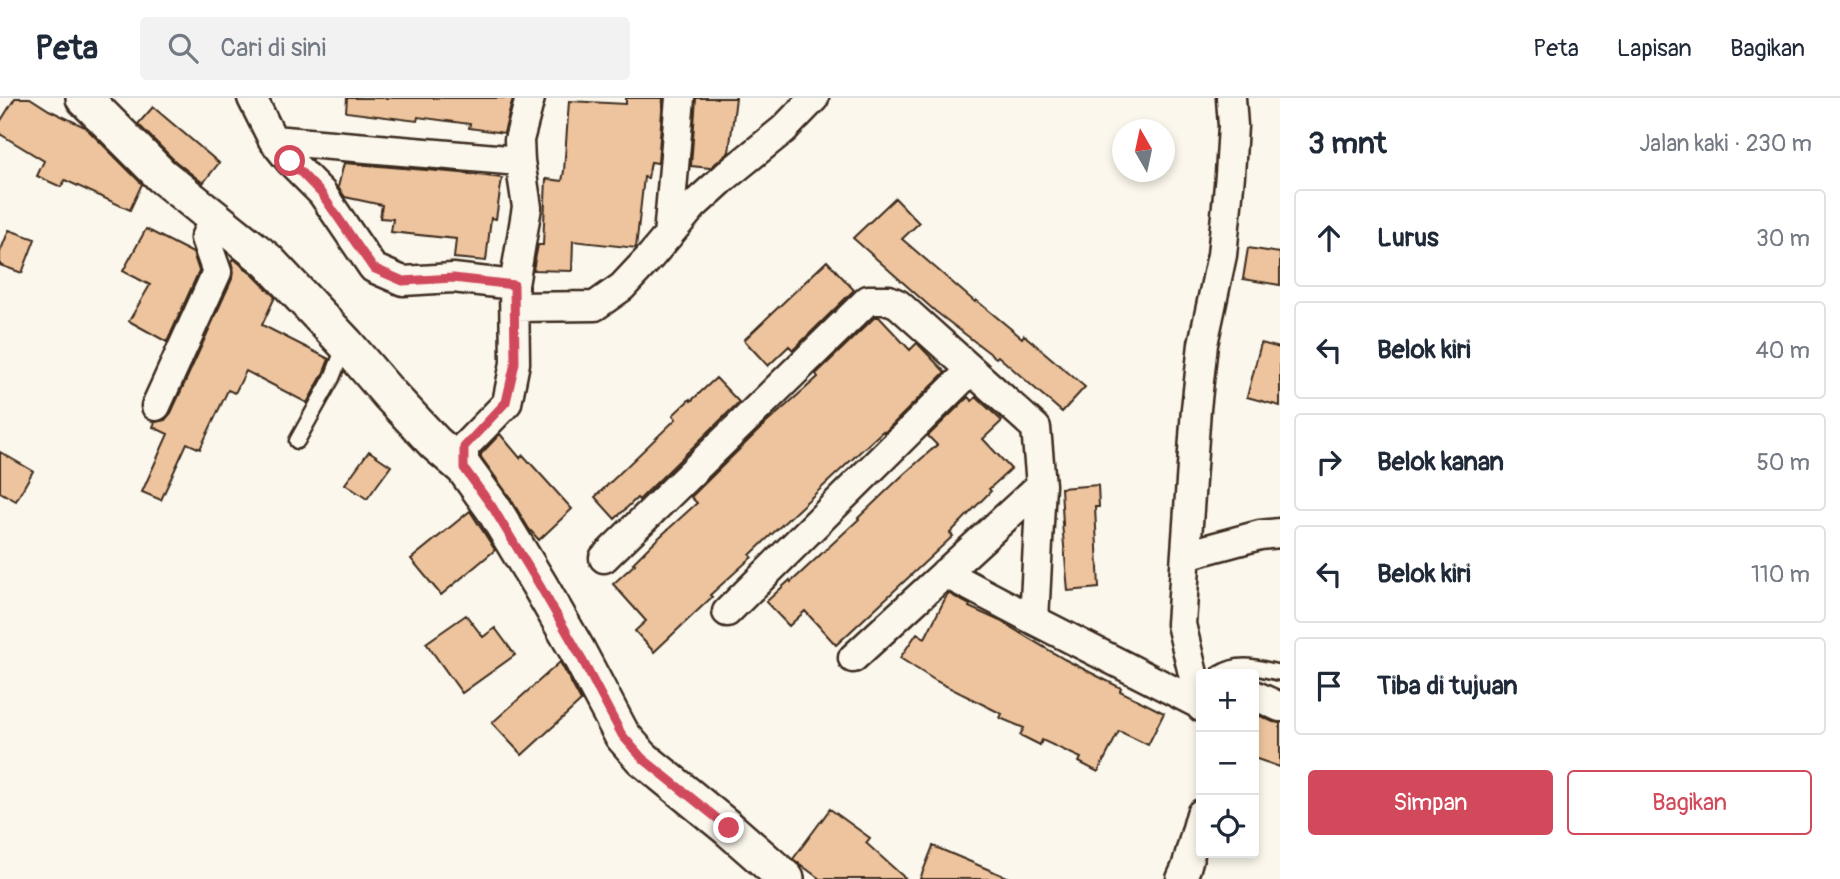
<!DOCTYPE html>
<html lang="id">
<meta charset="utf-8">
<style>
body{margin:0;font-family:Pangolin,sans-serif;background:#f2f2f3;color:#1f2937}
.controls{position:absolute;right:21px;bottom:21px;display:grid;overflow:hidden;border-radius:7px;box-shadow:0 4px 10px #0003}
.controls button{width:63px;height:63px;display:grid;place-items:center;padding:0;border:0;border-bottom:2px solid #e0e1e3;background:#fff;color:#1f2937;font:35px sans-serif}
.compass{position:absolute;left:1112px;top:21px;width:63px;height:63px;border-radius:50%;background:#fff;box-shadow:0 4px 10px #0003;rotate:351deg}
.stop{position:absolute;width:21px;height:21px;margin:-16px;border:5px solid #d1495b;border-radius:50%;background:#fff}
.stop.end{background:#d1495b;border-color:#fff;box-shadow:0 2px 7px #0008}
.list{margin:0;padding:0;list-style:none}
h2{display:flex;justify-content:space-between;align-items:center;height:91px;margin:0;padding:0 28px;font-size:30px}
h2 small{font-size:23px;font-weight:400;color:#747a83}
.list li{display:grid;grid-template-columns:46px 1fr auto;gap:21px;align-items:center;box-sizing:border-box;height:98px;margin:0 14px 14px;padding:0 14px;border:2px solid #e0e1e3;border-radius:7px}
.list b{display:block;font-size:26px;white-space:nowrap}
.list em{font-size:23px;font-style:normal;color:#747a83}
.actions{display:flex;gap:14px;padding:21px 28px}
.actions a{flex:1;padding:16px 0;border:2px solid #d1495b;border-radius:7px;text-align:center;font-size:24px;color:#d1495b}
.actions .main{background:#d1495b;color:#fff}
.icon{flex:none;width:38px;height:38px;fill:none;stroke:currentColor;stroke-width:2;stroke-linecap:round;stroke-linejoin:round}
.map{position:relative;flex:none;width:1280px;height:781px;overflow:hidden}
header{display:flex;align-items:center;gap:42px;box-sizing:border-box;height:98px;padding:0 35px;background:#fff;border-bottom:2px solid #e0e1e3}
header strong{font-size:33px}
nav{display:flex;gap:38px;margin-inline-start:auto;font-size:24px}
.search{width:490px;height:63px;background:#f2f2f3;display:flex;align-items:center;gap:18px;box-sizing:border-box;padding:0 24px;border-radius:7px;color:#747a83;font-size:26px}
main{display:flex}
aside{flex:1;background:#fff}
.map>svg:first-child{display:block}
.building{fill:#edc49d;stroke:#3b2a1e;stroke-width:2}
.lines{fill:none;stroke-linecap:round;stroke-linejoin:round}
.service-casing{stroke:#3b2a1e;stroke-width:19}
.minor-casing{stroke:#3b2a1e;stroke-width:33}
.tertiary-casing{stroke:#3b2a1e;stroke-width:40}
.service{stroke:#fbf7ec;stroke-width:14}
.minor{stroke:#fbf7ec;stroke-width:28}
.tertiary{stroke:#fbf7ec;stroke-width:35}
.route{stroke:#d1495b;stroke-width:9}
</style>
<header>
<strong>Peta</strong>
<div class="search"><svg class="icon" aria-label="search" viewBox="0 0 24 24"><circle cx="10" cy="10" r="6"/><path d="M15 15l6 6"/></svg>Cari di sini</div>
<nav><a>Peta</a><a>Lapisan</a><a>Bagikan</a></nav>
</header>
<main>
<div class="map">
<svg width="1280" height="781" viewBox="0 0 1280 781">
<rect width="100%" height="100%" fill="#fbf7ec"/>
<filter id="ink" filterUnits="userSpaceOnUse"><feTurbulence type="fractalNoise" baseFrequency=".0143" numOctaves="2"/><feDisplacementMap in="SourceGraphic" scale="14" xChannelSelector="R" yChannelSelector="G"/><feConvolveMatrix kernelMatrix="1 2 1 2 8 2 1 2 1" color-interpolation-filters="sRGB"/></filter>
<g filter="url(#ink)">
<path class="building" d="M15,0H30L49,12L85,29L142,86L130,112L65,82L61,89L37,78L44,63L0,36V24Z
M347,0H513L504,35L469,30L470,26L418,19L417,23L346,14Z
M626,0H663L658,65L651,64L648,80L644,79L636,150L573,143L572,173L533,172L538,147H543L546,81L562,83L564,73L569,3L626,6Z
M696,0H736L729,54L710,70L691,68Z
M153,9L219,65L203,85L175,63L138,26Z
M344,65L461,75L502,80L496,121L491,120L486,163L454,160L456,141L391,134L393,121L380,120L382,107L345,99L338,89Z
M895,100L919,125L902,141L975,204L976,202L1022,240L1024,237L1085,289L1062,314L998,258L996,260L935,213L853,140Z
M146,131L193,155L199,173L167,244L129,223L150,187L123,173Z
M9,132L35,141L22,175L0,167V154Z
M1248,150L1280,155V187L1243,181Z
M233,160L253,177L275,199L262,227L329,261L323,276L307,305L246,273L235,295L228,292L200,351L187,345L161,402L142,394L168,336L153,329L155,324L165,322L171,315L232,181L233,169L231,164Z
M827,163L854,192L793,252L789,248L768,268L744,242Z
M875,219H879L910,252L917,245L945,274L884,335L883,333L861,353L771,437L750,457L752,459L710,497L712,499L654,554L635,533L646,523L613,486L635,466L633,465L653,445L697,405L691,399L762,329L818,279L816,276Z
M1261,245L1280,250V308L1247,299Z
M716,280L739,304L646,395L639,402L637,400L615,421L595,399L676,321L673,317L690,301L691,303Z
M968,299L972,303L976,299L1002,323L983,341L1011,371L989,391L991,393L950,435L953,438L836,547L805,513L789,528L766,504L790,482L791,484L859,421L858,420L903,377L937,347L928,338Z
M500,336L520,360L523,357L572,411L539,442L529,431L509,398L481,359V356Z
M369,353L391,368L367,401L345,386Z
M0,354L33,373L16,403L0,394Z
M1098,387L1099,409H1095L1099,490L1068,493L1062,425L1063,426L1061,390Z
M470,413L495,452L441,497L411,461Z
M948,495L970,507L969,509L1000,523L1064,561L1121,590L1120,593L1164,615L1148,647L1119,633L1098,674L1079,664L1081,660L1042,642L1040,647L1020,637L1024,630L1000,620L1002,616L936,583L900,560L917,535L925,540Z
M466,517L483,539L495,530L515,557L462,595L426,545Z
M560,564L581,603L522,657L492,625Z
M1254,615L1273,624L1280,625V669L1254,660Z
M830,711L870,740L866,745L906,781H820L793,761Z
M933,748L1011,781H920Z"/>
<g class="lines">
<g class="service-casing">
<path id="service" d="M297,343L332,280L345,247
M1219,576C1241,563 1257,570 1280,575"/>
</g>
<g class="minor-casing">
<path id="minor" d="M252,0L273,42L290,63L322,95L373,170L403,183L453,180L514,187
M273,42L520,63
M668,138L680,0
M515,209L595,208L622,189L651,158L693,108L726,78L784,31L814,0
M156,308L217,174L205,140L214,120
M464,370V349L507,305L515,265L514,187L527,109L520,63L519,42L530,0
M1186,457L1260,437L1280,435
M604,460L868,202H889L898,206L1036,330L1041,387L1034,522L1201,607
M945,475L1034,522
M727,514L971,272
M853,560L1041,387
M1254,597L1280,609
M1201,609L1181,526L1196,311L1203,246L1222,157L1230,77L1233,28L1231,0
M1181,781L1186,770L1201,716"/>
</g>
<g class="tertiary-casing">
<path id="tertiary" d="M84,0L162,78L267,162L346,246L389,296L435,345L464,370L493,410L540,488L577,552L622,637L642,660L728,730L786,781"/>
</g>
<use href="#service" class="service"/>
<use href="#minor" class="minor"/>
<use href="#tertiary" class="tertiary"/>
</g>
</g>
<g class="lines" filter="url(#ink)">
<path class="route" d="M290,63L321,95L373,170L403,183L453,180L514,187L515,265L506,304L464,349V370L493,410L540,488L577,552L622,637L642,660L729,730"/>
</g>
</svg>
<div class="controls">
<button>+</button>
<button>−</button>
<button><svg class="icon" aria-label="locate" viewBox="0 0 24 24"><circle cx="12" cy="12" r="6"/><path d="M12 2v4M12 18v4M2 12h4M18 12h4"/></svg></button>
</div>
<svg class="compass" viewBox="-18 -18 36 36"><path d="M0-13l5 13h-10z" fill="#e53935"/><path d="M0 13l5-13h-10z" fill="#747a83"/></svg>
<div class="stop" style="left:290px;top:63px"></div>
<div class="stop end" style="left:729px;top:730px"></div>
</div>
<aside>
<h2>3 mnt<small>Jalan kaki · 230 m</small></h2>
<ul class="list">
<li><svg class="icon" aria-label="ahead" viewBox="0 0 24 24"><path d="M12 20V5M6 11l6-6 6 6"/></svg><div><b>Lurus</b></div><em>30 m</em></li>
<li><svg class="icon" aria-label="left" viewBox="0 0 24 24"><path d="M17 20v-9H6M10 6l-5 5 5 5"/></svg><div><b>Belok kiri</b></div><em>40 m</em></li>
<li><svg class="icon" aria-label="right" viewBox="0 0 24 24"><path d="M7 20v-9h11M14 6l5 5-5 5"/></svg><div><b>Belok kanan</b></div><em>50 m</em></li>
<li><svg class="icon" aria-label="left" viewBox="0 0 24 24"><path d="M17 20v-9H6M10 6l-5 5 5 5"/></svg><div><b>Belok kiri</b></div><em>110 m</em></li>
<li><svg class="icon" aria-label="arrive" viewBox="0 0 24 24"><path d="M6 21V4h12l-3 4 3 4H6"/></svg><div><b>Tiba di tujuan</b></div></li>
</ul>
<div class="actions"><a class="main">Simpan</a><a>Bagikan</a></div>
</aside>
</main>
